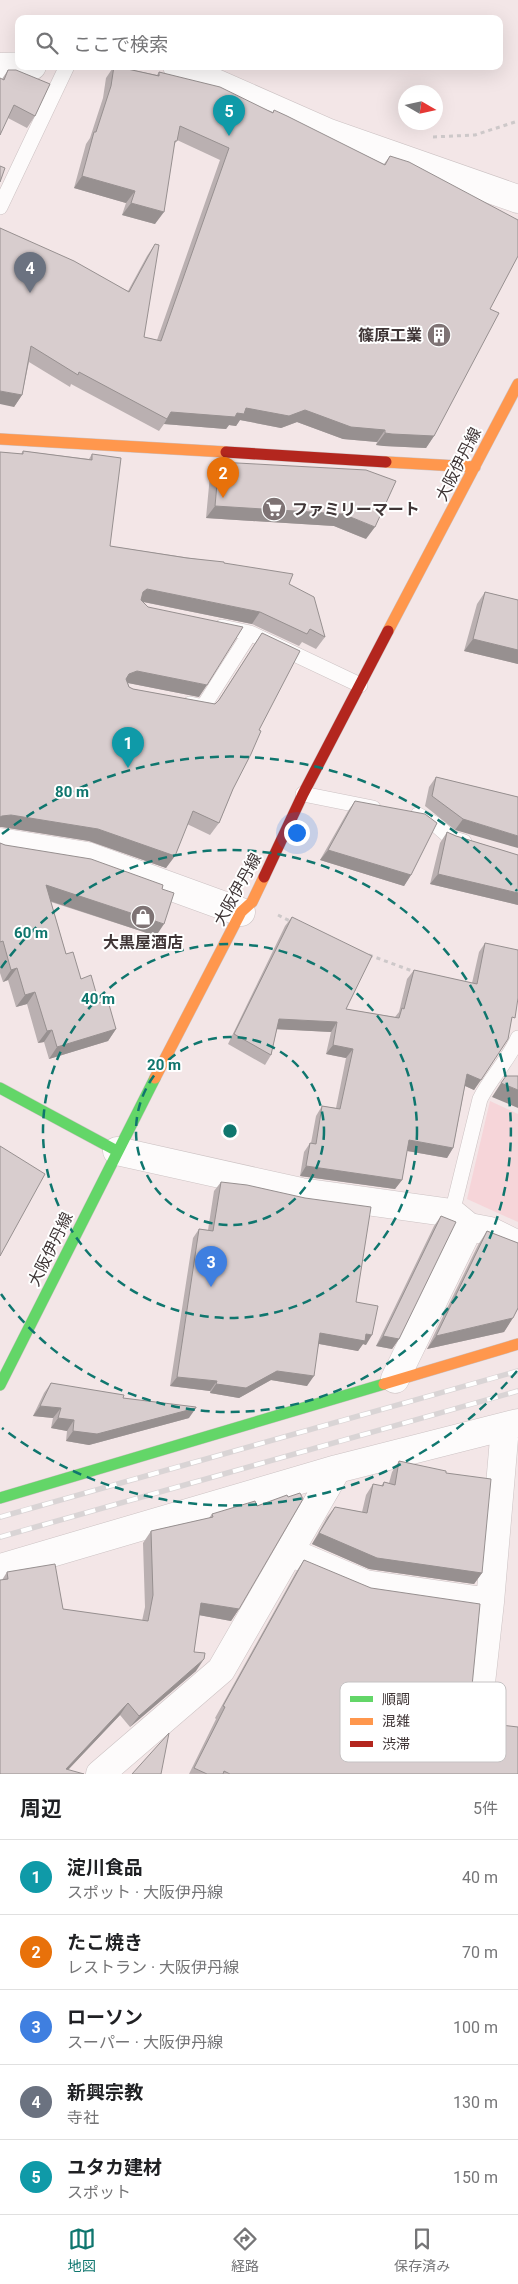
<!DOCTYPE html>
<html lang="ja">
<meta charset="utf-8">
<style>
body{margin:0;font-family:Roboto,"Noto Sans JP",sans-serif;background:#f2f2f2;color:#202124}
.compass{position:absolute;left:398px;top:85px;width:45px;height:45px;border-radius:50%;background:#fff;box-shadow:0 5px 20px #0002;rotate:99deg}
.you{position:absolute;left:296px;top:832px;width:18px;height:18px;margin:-12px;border:4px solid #fff;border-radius:50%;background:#1a73e8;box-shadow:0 0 0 8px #1a73e833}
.badge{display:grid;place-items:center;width:32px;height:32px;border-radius:50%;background:#0f766e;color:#fff;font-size:16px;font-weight:700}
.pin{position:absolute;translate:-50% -41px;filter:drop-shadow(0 1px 2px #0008)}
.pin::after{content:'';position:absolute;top:26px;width:18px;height:15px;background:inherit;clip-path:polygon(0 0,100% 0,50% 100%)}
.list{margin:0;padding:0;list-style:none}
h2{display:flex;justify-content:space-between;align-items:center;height:65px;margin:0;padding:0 20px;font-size:21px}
h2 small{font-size:16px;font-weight:400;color:#757577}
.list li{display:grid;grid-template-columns:32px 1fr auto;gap:15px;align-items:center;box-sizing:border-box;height:75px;padding:0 20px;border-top:1px solid #e0e0e0}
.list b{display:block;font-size:19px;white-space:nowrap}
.list p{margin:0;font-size:16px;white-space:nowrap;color:#757577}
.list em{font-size:16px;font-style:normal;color:#757577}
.icon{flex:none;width:28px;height:28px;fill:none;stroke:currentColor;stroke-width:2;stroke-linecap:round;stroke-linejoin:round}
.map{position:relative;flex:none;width:518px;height:1774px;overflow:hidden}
.search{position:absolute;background:#fff;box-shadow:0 5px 20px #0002;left:15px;right:15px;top:15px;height:55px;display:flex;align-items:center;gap:12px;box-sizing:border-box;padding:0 18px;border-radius:10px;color:#757577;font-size:19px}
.sheet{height:440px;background:#fff}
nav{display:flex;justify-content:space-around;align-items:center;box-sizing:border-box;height:70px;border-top:1px solid #e0e0e0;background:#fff;font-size:14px;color:#757577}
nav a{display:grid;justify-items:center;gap:2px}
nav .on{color:#0f766e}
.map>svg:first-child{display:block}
.green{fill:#f6d5d9}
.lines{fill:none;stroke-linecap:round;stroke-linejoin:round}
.lane-casing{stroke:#ccc2c3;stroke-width:16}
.street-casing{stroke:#ccc2c3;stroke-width:29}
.fast-casing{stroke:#ccc2c3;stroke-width:12}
.slow-casing{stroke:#ccc2c3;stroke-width:12}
.jam-casing{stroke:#ccc2c3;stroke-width:12}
.path{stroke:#cdc8c9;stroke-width:3;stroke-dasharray:4 4;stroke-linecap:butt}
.lane{stroke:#fdfbfb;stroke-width:15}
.street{stroke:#fdfbfb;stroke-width:28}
.fast{stroke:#63d668;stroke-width:11}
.slow{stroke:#ff974d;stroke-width:11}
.jam{stroke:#b3261e;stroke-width:11}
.rail-casing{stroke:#d9d4d5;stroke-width:5.5}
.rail{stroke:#fff;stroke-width:4;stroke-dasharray:11;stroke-linecap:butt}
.wall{fill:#bab0b1}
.shaded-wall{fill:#979090}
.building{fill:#d8cdce;stroke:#979090}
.ring{fill:none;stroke:#0f766e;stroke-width:2.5;stroke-dasharray:9 6}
.labels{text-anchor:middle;stroke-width:4;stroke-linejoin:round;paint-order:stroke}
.poi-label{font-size:16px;font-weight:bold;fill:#3f3536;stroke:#fff;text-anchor:end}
.street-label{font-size:16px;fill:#3f3536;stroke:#fff}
.key{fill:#fff;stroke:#c5c2c3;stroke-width:1}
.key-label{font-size:14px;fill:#3f3536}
.centre{fill:#0f766e;stroke:#fff;stroke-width:2.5}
.ring-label{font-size:15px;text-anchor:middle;font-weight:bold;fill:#0f766e;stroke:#fff;stroke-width:4;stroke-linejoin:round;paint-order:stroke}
</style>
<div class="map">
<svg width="518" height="1774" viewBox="0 0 518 1774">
<rect width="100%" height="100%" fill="#f3e6e7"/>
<path class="green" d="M490,1101L518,1114V1222L467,1199Z"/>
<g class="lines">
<g class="lane-casing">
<path id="lane" d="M0,207L67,66
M222,627L250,633L360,685
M190,704L203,707L250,633
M303,794L373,808
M418,815L435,824L451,838L464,842
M452,1213L480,1099C491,1077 508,1061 518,1038"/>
</g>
<g class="street-casing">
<path id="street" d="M177,66L329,133L518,199
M0,67L32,66
M0,842L87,856L241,912
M117,1151L301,1192L452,1213L469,1227L490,1231L518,1245
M395,1379L469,1227
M290,1552L365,1584L490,1602
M0,1568L337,1469L518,1423
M477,1719L490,1602L505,1427
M100,1774L221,1670L337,1469"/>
</g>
<g class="fast-casing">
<path id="fast" d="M0,1088L117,1151
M0,1385L155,1078
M0,1498L384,1384"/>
</g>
<g class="slow-casing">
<path id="slow" d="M0,439L226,452
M386,462L475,467
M388,631L518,384
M155,1078L241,912L252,902L264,877
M384,1384L518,1344"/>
</g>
<g class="jam-casing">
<path id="jam" d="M226,452L386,462
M264,877L303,794L388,631"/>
</g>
<path class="path" d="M433,137L475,135L518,121
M278,915L292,922
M369,955L415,972"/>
<use href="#lane" class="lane"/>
<use href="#street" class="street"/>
<use href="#fast" class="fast"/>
<use href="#slow" class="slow"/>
<use href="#jam" class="jam"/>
<g class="rail-casing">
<path id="rail" d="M0,1517L518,1371
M0,1537L518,1391"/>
</g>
<use href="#rail" class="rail"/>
</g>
<path class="wall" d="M114,66L157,75L159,72L273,112L384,164L390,156L490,309L434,436L426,448L384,446L376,445L377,442L343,439L297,422L281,428L240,420L236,426L229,425L226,429L164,424L159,431L71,384L70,387L29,362L22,395L14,407L0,228L128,291L147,256L155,244L144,337L157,340L220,160L177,140L174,145L155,224L122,215L126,203L74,188L86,144L90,138L103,98L106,78Z
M8,70L35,116L27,128L8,118L2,79Z
M23,451L89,459L92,454L110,546L224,563L289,584L325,637L316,649L302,642L299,646L252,624L143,602L199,697L128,683L129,687L133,689L215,704L218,701L262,633L259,730L233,789L219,823L210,835L187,824L166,868L89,841L2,827H0V452L21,454Z
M219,462L366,539L334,526L206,518L210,475Z
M485,592L518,600V664L464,651L477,604Z
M436,777L518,797L455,830L425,806L429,787Z
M355,801L411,875L404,886L320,860L348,811Z
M447,832L456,836L518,855V905L430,884L440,843Z
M0,843L5,845L162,889L156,936L51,902L66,954L81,979L99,1003L116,1029L108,1041L49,1059L44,1042L38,1043L27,1004L16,1007L8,980L3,982L0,973Z
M292,917L346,1009L395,1017L399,1012L407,979L414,970L472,983L479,952L485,943L511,1023L474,1090L465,1086L453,1148L447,1158L407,1151L402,1180L395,1189L300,1176L304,1152L310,1143H311L316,1116L322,1106L336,1108L346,1058L326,1054L331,1032L277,1029L271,1055L265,1065L228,1044L285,926Z
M221,1182L356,1302L366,1345L363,1344L358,1351L319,1344L307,1386L271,1380L239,1398L210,1393V1391L170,1386L193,1238L199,1229L208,1230L214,1191Z
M441,1216L399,1339L392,1349L376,1346L434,1226Z
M487,1231L518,1243V1309L504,1332L427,1349L478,1245Z
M51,1383L123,1398L189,1418L89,1445L66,1441L67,1431L51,1428L53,1418L33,1416L44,1393Z
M399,1461L446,1473L482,1573L474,1584L369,1569L312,1544L327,1517L335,1507L362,1512L366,1495L373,1484L381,1486L384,1482L389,1483L392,1472Z
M212,1514L239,1609L231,1621L199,1615L194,1652L196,1671L130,1727L120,1715L68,1770L0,1774L2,1580L7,1572L63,1609L142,1621L145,1607L143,1543L151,1531L209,1518Z
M304,1560L469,1717L470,1719L483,1723L518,1774H189L216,1719L215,1718L296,1572Z"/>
<path class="shaded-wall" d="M82,176L135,191L126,203L74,188Z
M131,203L164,212L155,224L122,215Z
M0,391L22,395L14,407L0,404Z
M246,408L305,410L385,430L377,442L343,439L297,422L281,428L240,420L236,426L229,425L226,429L164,424L171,412L237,413Z
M385,433L434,436L426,448L384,446L376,445Z
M215,506L343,514L375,527L366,539L334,526L206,518Z
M147,589L260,612L252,624L139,601L143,592Z
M473,639L518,650V664L464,651Z
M137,671L207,685L199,697L128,683L120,686L129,674Z
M11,815L98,829L175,856L166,868L89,841L2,827H0V817L2,816Z
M463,819L518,836V848L455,830Z
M328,850L411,875L404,886L320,860Z
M438,874L518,893V905L430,884Z
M46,885L164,924L156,936L38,897Z
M17,968L8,980L3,982L11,970Z
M35,992L27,1004L16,1007L25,995Z
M279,1019L337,1022L331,1032L272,1029Z
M116,1029L108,1041L49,1059L57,1047Z
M52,1030L44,1042L38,1043L47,1031Z
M333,1045L353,1049L346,1058L326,1054Z
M467,1074L481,1080L474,1090L461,1084Z
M501,1083L518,1090V1108L492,1097Z
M409,1140L453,1148L447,1158L402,1150Z
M306,1166L402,1180L395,1189L300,1176Z
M513,1318L504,1332L427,1349L436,1336Z
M320,1333L366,1334L372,1335L366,1345L363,1344L358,1351L314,1343Z
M383,1336L399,1339L392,1349L376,1346Z
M277,1371L314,1376L307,1386L271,1380L239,1398L210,1393L216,1384Z
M177,1377L217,1381L210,1391L170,1386Z
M40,1406L61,1408L53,1418L33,1416Z
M196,1408L189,1418L89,1445L66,1441L73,1431Z
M58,1418L74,1420L67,1431L51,1428Z
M319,1533L482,1573L474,1584L369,1569L312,1544Z
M201,1603L239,1609L231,1621L193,1614Z
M204,1659L196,1671L130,1727L139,1716Z
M128,1703L120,1715L64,1774L66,1769Z"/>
<path class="building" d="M114,66L159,76V72L220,87L273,113L274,110L287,116L385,165L390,156L409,162L518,220V256L490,309L499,313L434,436L392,434L385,433V430L351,427L305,410L289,416L246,408L244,414L237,413L235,417L171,412L167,419L79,372L78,375L31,346L22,395L0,391V228L74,261L129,292L155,244L159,245L144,337L161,341L229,148L180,126L177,141H175L164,212L131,203L135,191L82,176L94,132H96L111,86Z
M8,70H16L50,84L35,116L14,105L0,135V78L4,80Z
M0,166L5,168L0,182Z
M23,451L92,460V454L121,458L110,546L187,558L224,562V563L293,574L289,584L314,597L325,637L310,629L307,634L260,612L147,589L143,592L141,600L148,607L243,627L207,685L137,671L129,674L126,679L129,687L133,689L215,704L219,700L262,633L300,651L259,730L261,731L251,754L233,789L219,823L193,811L175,856L98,829L11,815L2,816L0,817V452L23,454Z
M219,462L366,470L396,481L375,527L343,514L215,506Z
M485,592L518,600V650L473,639Z
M436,777L518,797V836L463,819L432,796Z
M355,801L425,814L437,823L411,875L328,850Z
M447,832L456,836L518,855V893L438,874Z
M0,843L5,845L91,859L163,885L162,889L174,893L164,924L46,885L66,954L73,952L81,979L91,975L99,1003L108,1001L116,1029L57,1047L52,1030L47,1031L35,992L25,995L17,968L11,970L3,941L0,942Z
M292,917L372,956L346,1009L399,1018L402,1008L404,1009L414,970L477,984L485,943L518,950V998L515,1018L512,1017L508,1039L481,1080L467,1074L453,1148L409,1140L402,1180L306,1166L310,1143L316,1144L322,1106L340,1109L353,1049L333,1045L337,1022L279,1019L271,1055L234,1034Z
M506,1076H518V1090L501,1083Z
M0,1146L45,1174L0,1256Z
M221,1182L247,1185L305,1198L371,1207L356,1302L378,1306L372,1335L366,1334L365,1341L320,1333L314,1376L277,1371L246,1388L216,1384L217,1381L177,1377L199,1229L213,1231Z
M441,1216L456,1222L399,1339L383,1336Z
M487,1231L518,1243V1308L513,1318L436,1336Z
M51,1383L124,1395L123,1398L196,1407V1408L97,1434L73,1431L74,1420L58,1418L61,1408L40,1406Z
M399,1461L446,1471V1473L491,1479L482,1573L377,1558L319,1533L335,1507L367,1513L373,1484L383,1486L384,1482L395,1485Z
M300,1493L303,1499L239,1609L201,1603L194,1652L205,1653L204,1659L139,1716L128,1703L66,1769L84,1774H0V1580L8,1579L7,1572L55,1564L63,1609L148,1621L153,1595L151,1531L213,1517L212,1514L255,1501L257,1506L287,1495L288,1497Z
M304,1560L371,1588L480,1604L469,1717L470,1719L483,1723L518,1727V1774H230L224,1771L223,1774H207L194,1768L225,1707L223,1706Z
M169,1733L161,1774H132Z"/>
<g class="ring">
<circle cx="230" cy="1131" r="94"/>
<circle cx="230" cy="1131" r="187"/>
<path d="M1 968A281 281 0 1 1 1 1294"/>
<path d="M517 1371A374 374 0 0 1 2 1428M2 834A374 374 0 0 1 517 891"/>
</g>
<defs>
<g id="building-disc" transform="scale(1.25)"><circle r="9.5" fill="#7e7374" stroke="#fff"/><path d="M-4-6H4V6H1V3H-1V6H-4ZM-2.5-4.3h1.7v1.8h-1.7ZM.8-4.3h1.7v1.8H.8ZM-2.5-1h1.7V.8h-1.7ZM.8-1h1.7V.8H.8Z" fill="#fff"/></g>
<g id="supermarket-disc" transform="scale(1.25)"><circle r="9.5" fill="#7e7374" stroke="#fff"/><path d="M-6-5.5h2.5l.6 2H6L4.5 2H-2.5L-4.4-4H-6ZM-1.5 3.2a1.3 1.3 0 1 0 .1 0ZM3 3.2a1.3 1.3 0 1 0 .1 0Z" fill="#fff"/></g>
<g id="shop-disc" transform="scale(1.25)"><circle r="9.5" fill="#7e7374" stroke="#fff"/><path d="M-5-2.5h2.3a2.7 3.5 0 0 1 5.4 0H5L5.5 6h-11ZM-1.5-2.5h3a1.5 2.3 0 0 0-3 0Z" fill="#fff"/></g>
</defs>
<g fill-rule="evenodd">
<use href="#building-disc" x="439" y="335"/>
<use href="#supermarket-disc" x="274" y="509"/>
<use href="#shop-disc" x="143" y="917"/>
</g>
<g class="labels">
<g class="poi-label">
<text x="422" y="341">篠原工業</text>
<text x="292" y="515" text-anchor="start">ファミリーマート</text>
<text x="143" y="948" text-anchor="middle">大黒屋酒店</text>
</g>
<g class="street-label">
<text transform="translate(458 464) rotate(-63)" y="6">大阪伊丹線</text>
<text transform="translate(237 889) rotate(-61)" y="6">大阪伊丹線</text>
<text transform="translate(50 1249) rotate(-64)" y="6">大阪伊丹線</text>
</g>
</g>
<rect x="340" y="1682" width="166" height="80" rx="8" class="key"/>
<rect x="350" y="1696" width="23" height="6" fill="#63d668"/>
<rect x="350" y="1718" width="23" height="7" fill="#ff974d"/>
<rect x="350" y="1741" width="23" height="6" fill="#b3261e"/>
<g class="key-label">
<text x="382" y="1704">順調</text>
<text x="382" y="1726">混雑</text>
<text x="382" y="1749">渋滞</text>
</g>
<circle cx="230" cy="1131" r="8" class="centre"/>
<g class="ring-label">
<text x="72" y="797">80 m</text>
<text x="31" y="938">60 m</text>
<text x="98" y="1004">40 m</text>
<text x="164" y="1070">20 m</text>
</g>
</svg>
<svg class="compass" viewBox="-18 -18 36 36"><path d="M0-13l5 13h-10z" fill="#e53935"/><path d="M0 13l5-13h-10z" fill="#757577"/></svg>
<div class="you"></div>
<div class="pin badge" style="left:128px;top:768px;background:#0f9aa8">1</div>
<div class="pin badge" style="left:223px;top:498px;background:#e8710a">2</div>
<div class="pin badge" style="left:211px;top:1287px;background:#3f7fe0">3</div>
<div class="pin badge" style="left:30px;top:293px;background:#6b7280">4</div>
<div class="pin badge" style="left:229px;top:136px;background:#0f9aa8">5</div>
<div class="search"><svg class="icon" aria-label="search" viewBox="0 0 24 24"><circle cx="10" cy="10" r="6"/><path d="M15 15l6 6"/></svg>ここで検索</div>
</div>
<section class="sheet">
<h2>周辺<small>5件</small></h2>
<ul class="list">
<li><span class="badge" style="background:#0f9aa8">1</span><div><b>淀川食品</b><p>スポット · 大阪伊丹線</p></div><em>40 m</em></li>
<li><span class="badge" style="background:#e8710a">2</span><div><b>たこ焼き</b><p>レストラン · 大阪伊丹線</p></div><em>70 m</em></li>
<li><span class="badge" style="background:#3f7fe0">3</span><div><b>ローソン</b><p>スーパー · 大阪伊丹線</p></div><em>100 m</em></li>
<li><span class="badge" style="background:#6b7280">4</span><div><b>新興宗教</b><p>寺社</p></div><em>130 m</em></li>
<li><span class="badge" style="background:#0f9aa8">5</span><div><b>ユタカ建材</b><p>スポット</p></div><em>150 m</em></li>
</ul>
</section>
<nav>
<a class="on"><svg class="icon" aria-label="map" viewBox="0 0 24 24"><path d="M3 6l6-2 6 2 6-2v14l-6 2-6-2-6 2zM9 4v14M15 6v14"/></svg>地図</a>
<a><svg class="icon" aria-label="directions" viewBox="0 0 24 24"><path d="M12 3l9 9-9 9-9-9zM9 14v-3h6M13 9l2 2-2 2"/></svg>経路</a>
<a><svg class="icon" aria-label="saved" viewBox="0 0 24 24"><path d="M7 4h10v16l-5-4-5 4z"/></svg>保存済み</a>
</nav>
